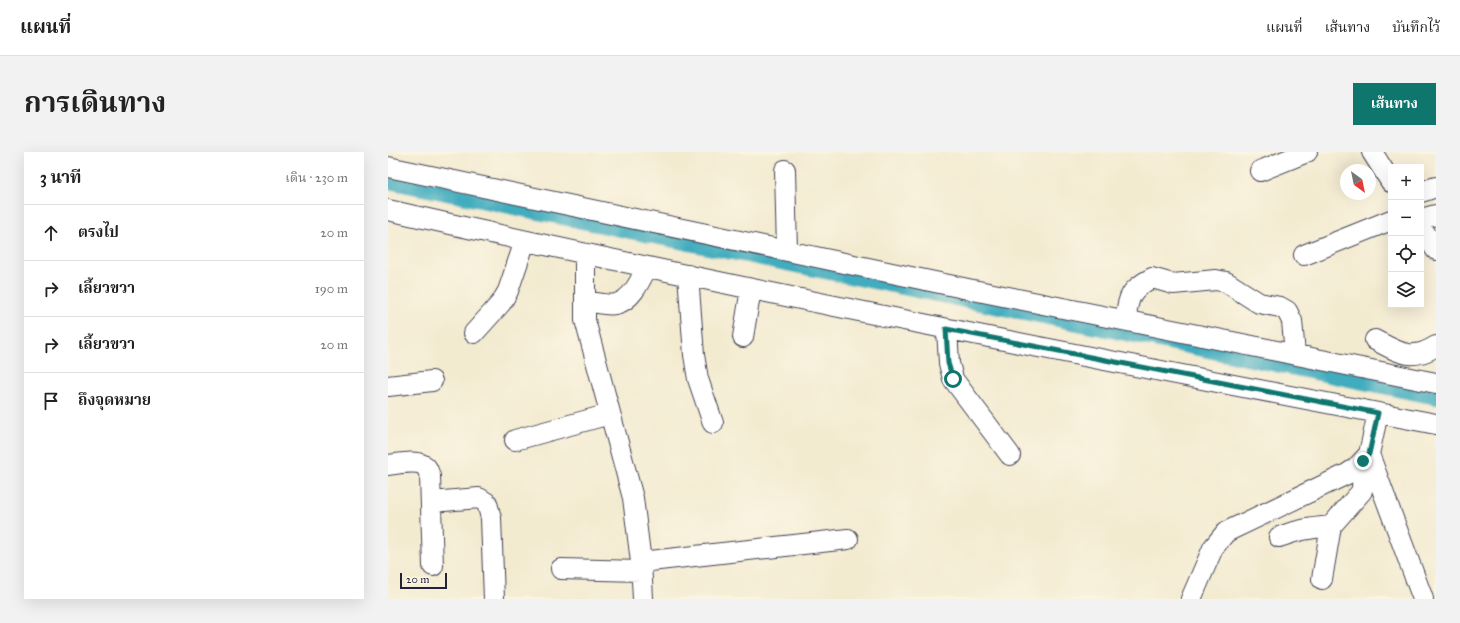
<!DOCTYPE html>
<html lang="th">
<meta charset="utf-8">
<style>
body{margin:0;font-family:"IM FELL Great Primer","Noto Serif Thai",serif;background:#f2f2f2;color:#222}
.controls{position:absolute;right:12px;top:12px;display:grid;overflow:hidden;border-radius:0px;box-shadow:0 4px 16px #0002}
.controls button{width:36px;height:36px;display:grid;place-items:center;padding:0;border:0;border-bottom:1px solid #e0e0e0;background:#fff;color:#222;font:20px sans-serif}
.compass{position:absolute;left:952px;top:12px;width:36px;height:36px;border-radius:50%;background:#fff;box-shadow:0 4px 16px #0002;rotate:147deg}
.scale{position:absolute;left:12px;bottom:10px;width:47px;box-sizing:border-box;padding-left:4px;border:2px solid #22223b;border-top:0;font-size:11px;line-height:14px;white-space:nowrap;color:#22223b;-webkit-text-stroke:3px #fcf5e5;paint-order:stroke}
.stop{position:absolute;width:12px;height:12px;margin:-9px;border:3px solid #0f766e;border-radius:50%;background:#fff}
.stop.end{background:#0f766e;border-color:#fff;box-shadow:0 1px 4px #0008}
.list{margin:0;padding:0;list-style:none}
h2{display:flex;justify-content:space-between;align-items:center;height:52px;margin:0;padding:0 16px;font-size:17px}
h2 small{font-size:13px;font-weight:400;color:#767676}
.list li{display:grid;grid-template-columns:26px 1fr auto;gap:12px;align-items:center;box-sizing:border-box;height:56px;padding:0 16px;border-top:1px solid #e0e0e0}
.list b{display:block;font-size:15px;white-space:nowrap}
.list em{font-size:13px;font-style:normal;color:#767676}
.icon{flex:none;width:22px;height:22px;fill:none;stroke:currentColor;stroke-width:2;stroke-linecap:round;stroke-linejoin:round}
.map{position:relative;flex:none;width:1048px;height:447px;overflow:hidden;border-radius:0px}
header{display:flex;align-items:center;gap:24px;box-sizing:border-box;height:56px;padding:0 20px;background:#fff;border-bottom:1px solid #e0e0e0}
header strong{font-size:19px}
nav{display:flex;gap:22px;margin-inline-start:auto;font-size:14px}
.intro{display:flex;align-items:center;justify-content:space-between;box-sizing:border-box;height:96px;padding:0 24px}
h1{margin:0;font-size:28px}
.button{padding:10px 18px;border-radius:0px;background:#0f766e;color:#fff;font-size:14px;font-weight:700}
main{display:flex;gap:24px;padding:0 24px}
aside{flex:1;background:#fff;border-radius:0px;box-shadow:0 4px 16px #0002}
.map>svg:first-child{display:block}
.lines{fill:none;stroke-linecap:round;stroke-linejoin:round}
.canal{stroke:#3facbe;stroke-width:16}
.minor-casing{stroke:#414051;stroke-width:22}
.minor{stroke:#fff;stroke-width:20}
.route{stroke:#0f766e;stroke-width:5}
</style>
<header>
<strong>แผนที่</strong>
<nav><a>แผนที่</a><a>เส้นทาง</a><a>บันทึกไว้</a></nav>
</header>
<div class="intro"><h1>การเดินทาง</h1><a class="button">เส้นทาง</a></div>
<main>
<aside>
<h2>3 นาที<small>เดิน · 230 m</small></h2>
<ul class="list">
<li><svg class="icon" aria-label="ahead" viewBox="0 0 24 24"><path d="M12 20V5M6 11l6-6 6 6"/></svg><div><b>ตรงไป</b></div><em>20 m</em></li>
<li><svg class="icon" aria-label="right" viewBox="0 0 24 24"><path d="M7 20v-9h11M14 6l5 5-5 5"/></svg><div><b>เลี้ยวขวา</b></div><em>190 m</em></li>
<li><svg class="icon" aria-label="right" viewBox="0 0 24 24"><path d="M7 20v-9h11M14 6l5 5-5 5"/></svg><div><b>เลี้ยวขวา</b></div><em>20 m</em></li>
<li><svg class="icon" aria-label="arrive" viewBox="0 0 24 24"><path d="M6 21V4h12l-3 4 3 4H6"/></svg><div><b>ถึงจุดหมาย</b></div></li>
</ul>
</aside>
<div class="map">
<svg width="1048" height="447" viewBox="0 0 1048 447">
<rect width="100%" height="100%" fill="#fcf5e5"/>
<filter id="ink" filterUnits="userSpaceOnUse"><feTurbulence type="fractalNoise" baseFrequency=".025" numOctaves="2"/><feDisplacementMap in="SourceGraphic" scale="8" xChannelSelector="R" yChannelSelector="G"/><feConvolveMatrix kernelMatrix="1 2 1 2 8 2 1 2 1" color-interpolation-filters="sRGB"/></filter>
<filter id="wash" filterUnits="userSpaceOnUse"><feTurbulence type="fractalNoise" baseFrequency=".012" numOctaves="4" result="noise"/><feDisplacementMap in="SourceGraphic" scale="16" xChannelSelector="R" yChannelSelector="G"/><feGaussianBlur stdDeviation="0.9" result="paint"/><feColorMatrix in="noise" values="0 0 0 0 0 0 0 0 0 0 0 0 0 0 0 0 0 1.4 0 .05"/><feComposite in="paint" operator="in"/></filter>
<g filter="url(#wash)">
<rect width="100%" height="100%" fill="#f3ebd0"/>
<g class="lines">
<path class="canal" d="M0,29L1048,245"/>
</g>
</g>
<g filter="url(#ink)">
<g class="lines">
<g class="minor-casing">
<path id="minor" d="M984,0L1003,30
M0,15L580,137L1048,231
M397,18L399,99
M872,19L919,0
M1033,40L1048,35
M0,58C348,137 698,205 1048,272
M1033,67L1048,63
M1033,75L1048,98
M197,102V168L245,346L253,410L255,447
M916,103L1003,68
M300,123L306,203L310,227L325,271
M197,149C204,150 221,154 228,152C244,148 252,129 259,115
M737,168C741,144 741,138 764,126L785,132L828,128L838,130L871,151L892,155L899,159L904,169L907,202
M559,177L561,211L565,227L622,303
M86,181L113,151L120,139L137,89
M355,185L363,137
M987,188C1010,200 1023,210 1048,194
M0,234L44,229
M127,288L222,262
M981,302L1035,447
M0,313C10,312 30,307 38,315C40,317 41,322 42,324L45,414
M44,350L91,346L99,351L103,366L106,447
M891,385C908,378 924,376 943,374
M253,410L460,387
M173,417L253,419
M934,427L943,374L974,339L975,309
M803,447L825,396L838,380L959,322L968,316L981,302L990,261"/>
</g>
<use href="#minor" class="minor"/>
</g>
</g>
<g class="lines" filter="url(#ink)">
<path class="route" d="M565,227L560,211L558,177L990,261L981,302L975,309"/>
</g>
</svg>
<div class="controls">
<button>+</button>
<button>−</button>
<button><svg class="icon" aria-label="locate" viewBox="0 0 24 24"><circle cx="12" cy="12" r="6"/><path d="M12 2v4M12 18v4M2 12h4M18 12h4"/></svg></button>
<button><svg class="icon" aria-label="layers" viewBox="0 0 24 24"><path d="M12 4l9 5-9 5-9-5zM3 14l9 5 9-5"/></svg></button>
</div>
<svg class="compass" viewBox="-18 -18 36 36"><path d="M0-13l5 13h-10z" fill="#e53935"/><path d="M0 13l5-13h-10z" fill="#767676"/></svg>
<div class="scale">20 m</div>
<div class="stop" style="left:565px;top:227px"></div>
<div class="stop end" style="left:975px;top:309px"></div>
</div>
</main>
